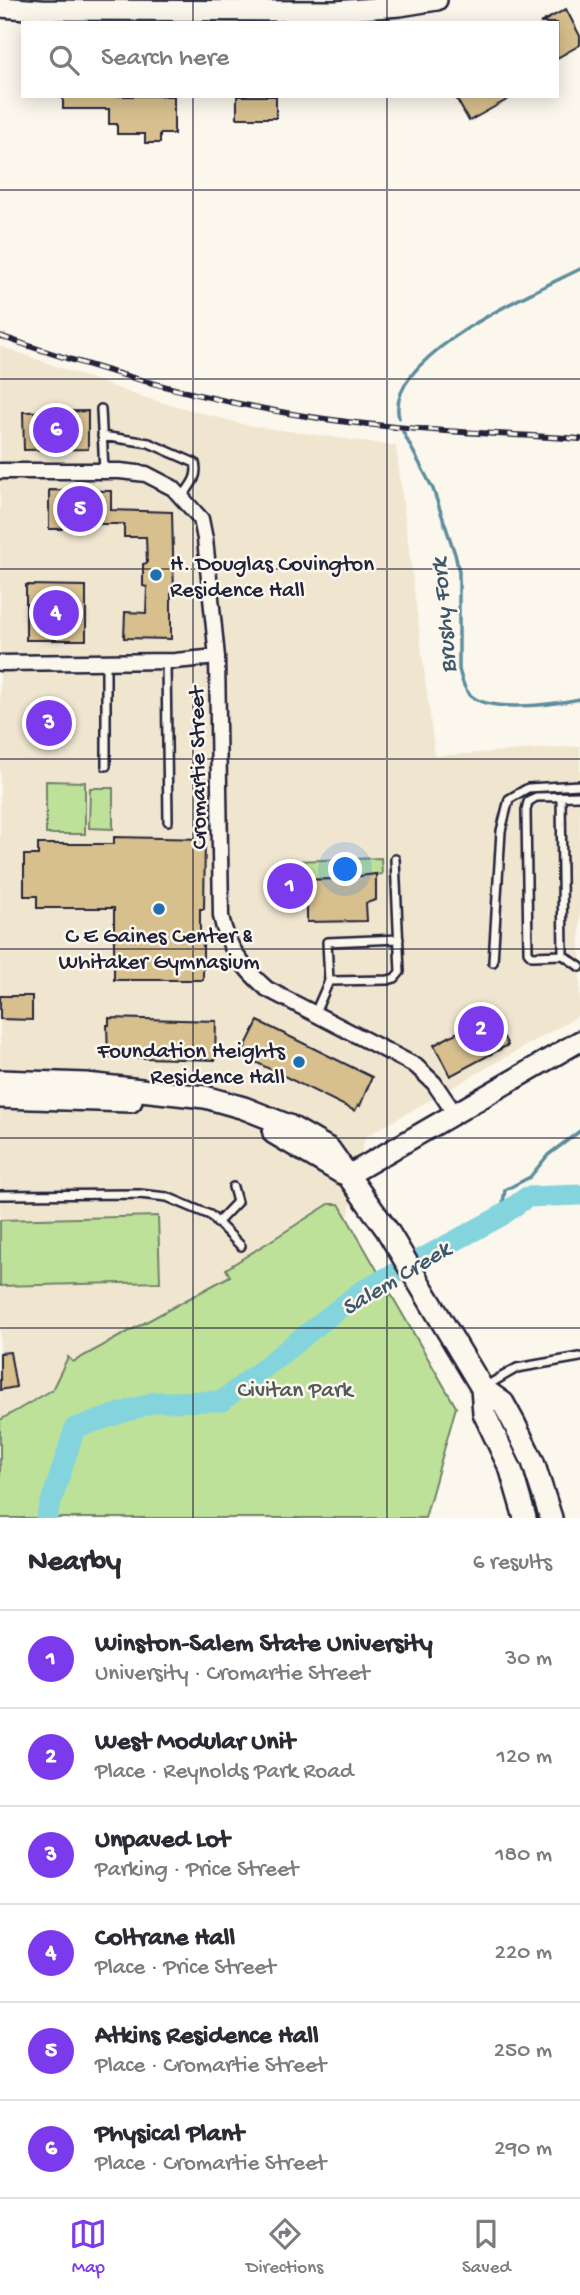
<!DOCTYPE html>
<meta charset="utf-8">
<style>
body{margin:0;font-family:"Gochi Hand",sans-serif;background:#f2f2f3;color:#2b2b33}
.you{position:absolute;left:346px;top:870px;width:24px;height:24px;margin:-18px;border:5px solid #fff;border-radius:50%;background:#1a73e8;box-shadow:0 0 0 10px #1a73e833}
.badge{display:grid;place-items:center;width:46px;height:46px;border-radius:50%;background:#7c3aed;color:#fff;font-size:23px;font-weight:700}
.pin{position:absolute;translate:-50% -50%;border:4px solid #fff;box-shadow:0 2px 7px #0006}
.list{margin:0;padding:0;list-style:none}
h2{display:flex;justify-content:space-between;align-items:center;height:91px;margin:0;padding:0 28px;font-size:30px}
h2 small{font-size:23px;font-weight:400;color:#7c7c81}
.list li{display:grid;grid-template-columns:46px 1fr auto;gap:21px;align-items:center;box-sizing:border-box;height:98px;padding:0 28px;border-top:2px solid #e1e1e2}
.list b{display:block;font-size:26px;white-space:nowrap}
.list p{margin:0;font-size:23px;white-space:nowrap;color:#7c7c81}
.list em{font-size:23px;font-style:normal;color:#7c7c81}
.icon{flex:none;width:38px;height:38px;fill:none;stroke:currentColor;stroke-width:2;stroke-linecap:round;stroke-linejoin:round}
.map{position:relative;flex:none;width:580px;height:1518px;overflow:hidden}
.search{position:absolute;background:#fff;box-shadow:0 4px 18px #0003;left:21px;right:21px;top:21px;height:77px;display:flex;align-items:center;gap:18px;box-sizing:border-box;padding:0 24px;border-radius:0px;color:#7c7c81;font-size:26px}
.sheet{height:679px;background:#fff}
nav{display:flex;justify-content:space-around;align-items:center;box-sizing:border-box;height:98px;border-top:2px solid #e1e1e2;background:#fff;font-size:19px;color:#7c7c81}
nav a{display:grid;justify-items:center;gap:4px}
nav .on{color:#7c3aed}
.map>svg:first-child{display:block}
.built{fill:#f0e6d0}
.green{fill:#bee19a;stroke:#70826a;stroke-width:2}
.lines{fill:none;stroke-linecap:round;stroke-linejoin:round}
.stream{stroke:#5d8d9d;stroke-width:3.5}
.river{stroke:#84d4de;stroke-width:21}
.building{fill:#d7bf8e;stroke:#22223b;stroke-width:2}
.lane-casing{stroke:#22223b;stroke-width:12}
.street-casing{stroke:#22223b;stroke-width:19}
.secondary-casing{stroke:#22223b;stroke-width:24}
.primary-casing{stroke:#22223b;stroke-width:26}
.lane{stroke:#fbf7ec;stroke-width:7}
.street{stroke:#fbf7ec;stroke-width:14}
.secondary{stroke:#fbf7ec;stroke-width:19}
.primary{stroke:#fbf7ec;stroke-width:21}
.rail-casing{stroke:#22223b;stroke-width:6}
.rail{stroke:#fbf7ec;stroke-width:3.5;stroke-dasharray:10;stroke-linecap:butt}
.grid{fill:none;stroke:#22223b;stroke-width:2;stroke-opacity:0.55}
.poi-dot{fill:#1f6fb2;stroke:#fbf7ec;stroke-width:2.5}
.labels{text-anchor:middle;stroke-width:5;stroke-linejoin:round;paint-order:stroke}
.poi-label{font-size:23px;fill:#22223b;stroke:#fbf7ec;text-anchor:start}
.street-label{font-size:23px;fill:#22223b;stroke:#fbf7ec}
.park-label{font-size:23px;fill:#515b58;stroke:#fbf7ec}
.water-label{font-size:24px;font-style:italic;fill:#3f576c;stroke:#fbf7ec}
</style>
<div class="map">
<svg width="580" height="1518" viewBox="0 0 580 1518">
<rect width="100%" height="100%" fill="#fbf7ec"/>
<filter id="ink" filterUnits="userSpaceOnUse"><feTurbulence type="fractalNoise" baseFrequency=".0143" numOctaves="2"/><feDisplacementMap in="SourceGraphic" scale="14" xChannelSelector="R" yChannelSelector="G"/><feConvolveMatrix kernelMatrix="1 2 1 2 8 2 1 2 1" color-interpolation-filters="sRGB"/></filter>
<g filter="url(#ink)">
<path class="built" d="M0,346L139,396L246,425L396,446L435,756L580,746V1015L365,1137L346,1228L0,1425Z"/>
<path class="green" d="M46,781L85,782V834H46Z
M90,788H113V829L89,828Z
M381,858L382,874L337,879L300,880V887H295V861Z
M329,1204H339L456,1407L425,1518H0V1420L52,1390L68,1357L73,1362L230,1276L226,1269Z
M158,1216L160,1282L0,1286V1220Z"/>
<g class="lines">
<path class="stream" d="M399,418C383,356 535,292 580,269
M403,432L433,489L455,554L459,572V669C461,677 463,687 469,694C487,714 555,704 580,699
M501,1216L505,1190L530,1177L548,1155L580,1131"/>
<path class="river" d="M46,1518L75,1428L155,1402L222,1401L360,1292L501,1216L527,1197L580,1195"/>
</g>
<path class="building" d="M566,9L580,36V45L557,58V23H540Z
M63,96H174V134H160V143H145V134H117V124H109V109H63Z
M237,96H276V118H237Z
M455,96H514L469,121Z
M88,411V449L24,450L23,412Z
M49,490L111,491V510L172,512L174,593L171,594V639L124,638L125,612L146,613L147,587L143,586V564L147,563L146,537H124V524H62V529H49Z
M26,585L86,586V640H26Z
M114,837L205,839L204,909H200V931L203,934V980H114V908H37V896H24V855H38V844H114Z
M376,874V900L366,903L367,921L307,922V902H300V880L337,879Z
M0,996H32V1020L0,1019Z
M491,1014L508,1045L450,1076L434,1045Z
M109,1018L216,1021L215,1060L108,1057L107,1025H109Z
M258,1021L372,1077L360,1106L358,1105L355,1111L241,1055Z
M10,1352L16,1387L0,1390V1353Z"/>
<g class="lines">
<g class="lane-casing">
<path id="lane" d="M101,409L104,471
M102,436L149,443L195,463C199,477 190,486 182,497
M106,662V766
M166,662L168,821
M580,796L536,797L528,802L526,810L528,952L532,956L563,955L580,967
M561,797L563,955
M493,962L501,831L509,799L528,788L580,785
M329,981L327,942L399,939
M315,1013L329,981L388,980L395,978L400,972L395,859
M0,1195L139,1194L167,1197L210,1215L241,1246
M217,1223L237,1202L233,1187
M486,1386L517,1368L580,1357"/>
</g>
<g class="street-casing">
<path id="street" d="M0,471H120L146,474L173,488L201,519L205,539L217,657L221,916C227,947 243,968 267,989L416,1066L434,1083L455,1114
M0,663L175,661L217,657"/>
</g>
<g class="secondary-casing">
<path id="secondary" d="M0,7L41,10L336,11L400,6L437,0
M347,1176L580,1041"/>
</g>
<g class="primary-casing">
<path id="primary" d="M0,1081L86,1084L205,1097L244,1108L289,1126L329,1149L387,1230L482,1388L503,1403L514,1423L533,1462L551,1518
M0,1097L131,1101
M274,1133L342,1173
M482,1388L484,1413L511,1470L525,1518"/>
</g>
<use href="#lane" class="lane"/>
<use href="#street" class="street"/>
<use href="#secondary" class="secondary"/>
<use href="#primary" class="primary"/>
<g class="rail-casing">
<path id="rail" d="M0,336C106,373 213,403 325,419C409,431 495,433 580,439"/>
</g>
<use href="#rail" class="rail"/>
</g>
</g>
<path class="grid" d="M193,0V23M387,0V23M193,96V1518M387,96V1518M0,190H580M0,379H580M0,569H580M0,759H580M0,949H580M0,1138H580M0,1328H580"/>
<g class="poi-dot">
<circle cx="156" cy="575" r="7"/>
<circle cx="159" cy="909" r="7"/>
<circle cx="299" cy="1062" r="7"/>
</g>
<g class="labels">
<g class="poi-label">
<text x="170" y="570">H. Douglas Covington<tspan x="170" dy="26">Residence Hall</tspan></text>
<text x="159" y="942" text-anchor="middle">C E Gaines Center &amp;<tspan x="159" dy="26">Whitaker Gymnasium</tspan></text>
<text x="285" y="1057" text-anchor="end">Foundation Heights<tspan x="285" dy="26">Residence Hall</tspan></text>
</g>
<g class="street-label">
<text transform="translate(196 768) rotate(-91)" y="8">Cromartie Street</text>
</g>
<g class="park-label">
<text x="295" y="1396">Civitan Park</text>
</g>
<g class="water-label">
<text transform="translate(442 616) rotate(-95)" y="8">Brushy Fork</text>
<text transform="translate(395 1277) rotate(-31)" y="8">Salem Creek</text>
</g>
</g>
</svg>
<div class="you"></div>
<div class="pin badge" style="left:290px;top:886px">1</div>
<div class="pin badge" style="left:481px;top:1029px">2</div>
<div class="pin badge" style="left:49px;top:723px">3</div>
<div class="pin badge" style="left:56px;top:613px">4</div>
<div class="pin badge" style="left:80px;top:509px">5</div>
<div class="pin badge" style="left:56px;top:430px">6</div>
<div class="search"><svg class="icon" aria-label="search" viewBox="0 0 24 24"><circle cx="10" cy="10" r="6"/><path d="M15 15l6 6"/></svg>Search here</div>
</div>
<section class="sheet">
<h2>Nearby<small>6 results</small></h2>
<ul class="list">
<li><span class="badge">1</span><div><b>Winston-Salem State University</b><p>University · Cromartie Street</p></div><em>30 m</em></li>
<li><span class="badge">2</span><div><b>West Modular Unit</b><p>Place · Reynolds Park Road</p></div><em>120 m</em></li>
<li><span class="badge">3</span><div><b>Unpaved Lot</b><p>Parking · Price Street</p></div><em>180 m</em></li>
<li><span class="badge">4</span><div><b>Coltrane Hall</b><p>Place · Price Street</p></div><em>220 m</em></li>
<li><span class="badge">5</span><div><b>Atkins Residence Hall</b><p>Place · Cromartie Street</p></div><em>250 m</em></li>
<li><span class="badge">6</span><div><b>Physical Plant</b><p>Place · Cromartie Street</p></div><em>290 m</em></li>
</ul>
</section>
<nav>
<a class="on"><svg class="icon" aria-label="map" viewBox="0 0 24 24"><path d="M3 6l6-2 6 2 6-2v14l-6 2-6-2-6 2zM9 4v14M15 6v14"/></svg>Map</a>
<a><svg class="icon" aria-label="directions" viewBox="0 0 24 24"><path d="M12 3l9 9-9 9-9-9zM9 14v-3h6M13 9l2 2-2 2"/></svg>Directions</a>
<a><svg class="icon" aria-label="saved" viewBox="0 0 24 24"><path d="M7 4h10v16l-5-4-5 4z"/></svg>Saved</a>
</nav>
